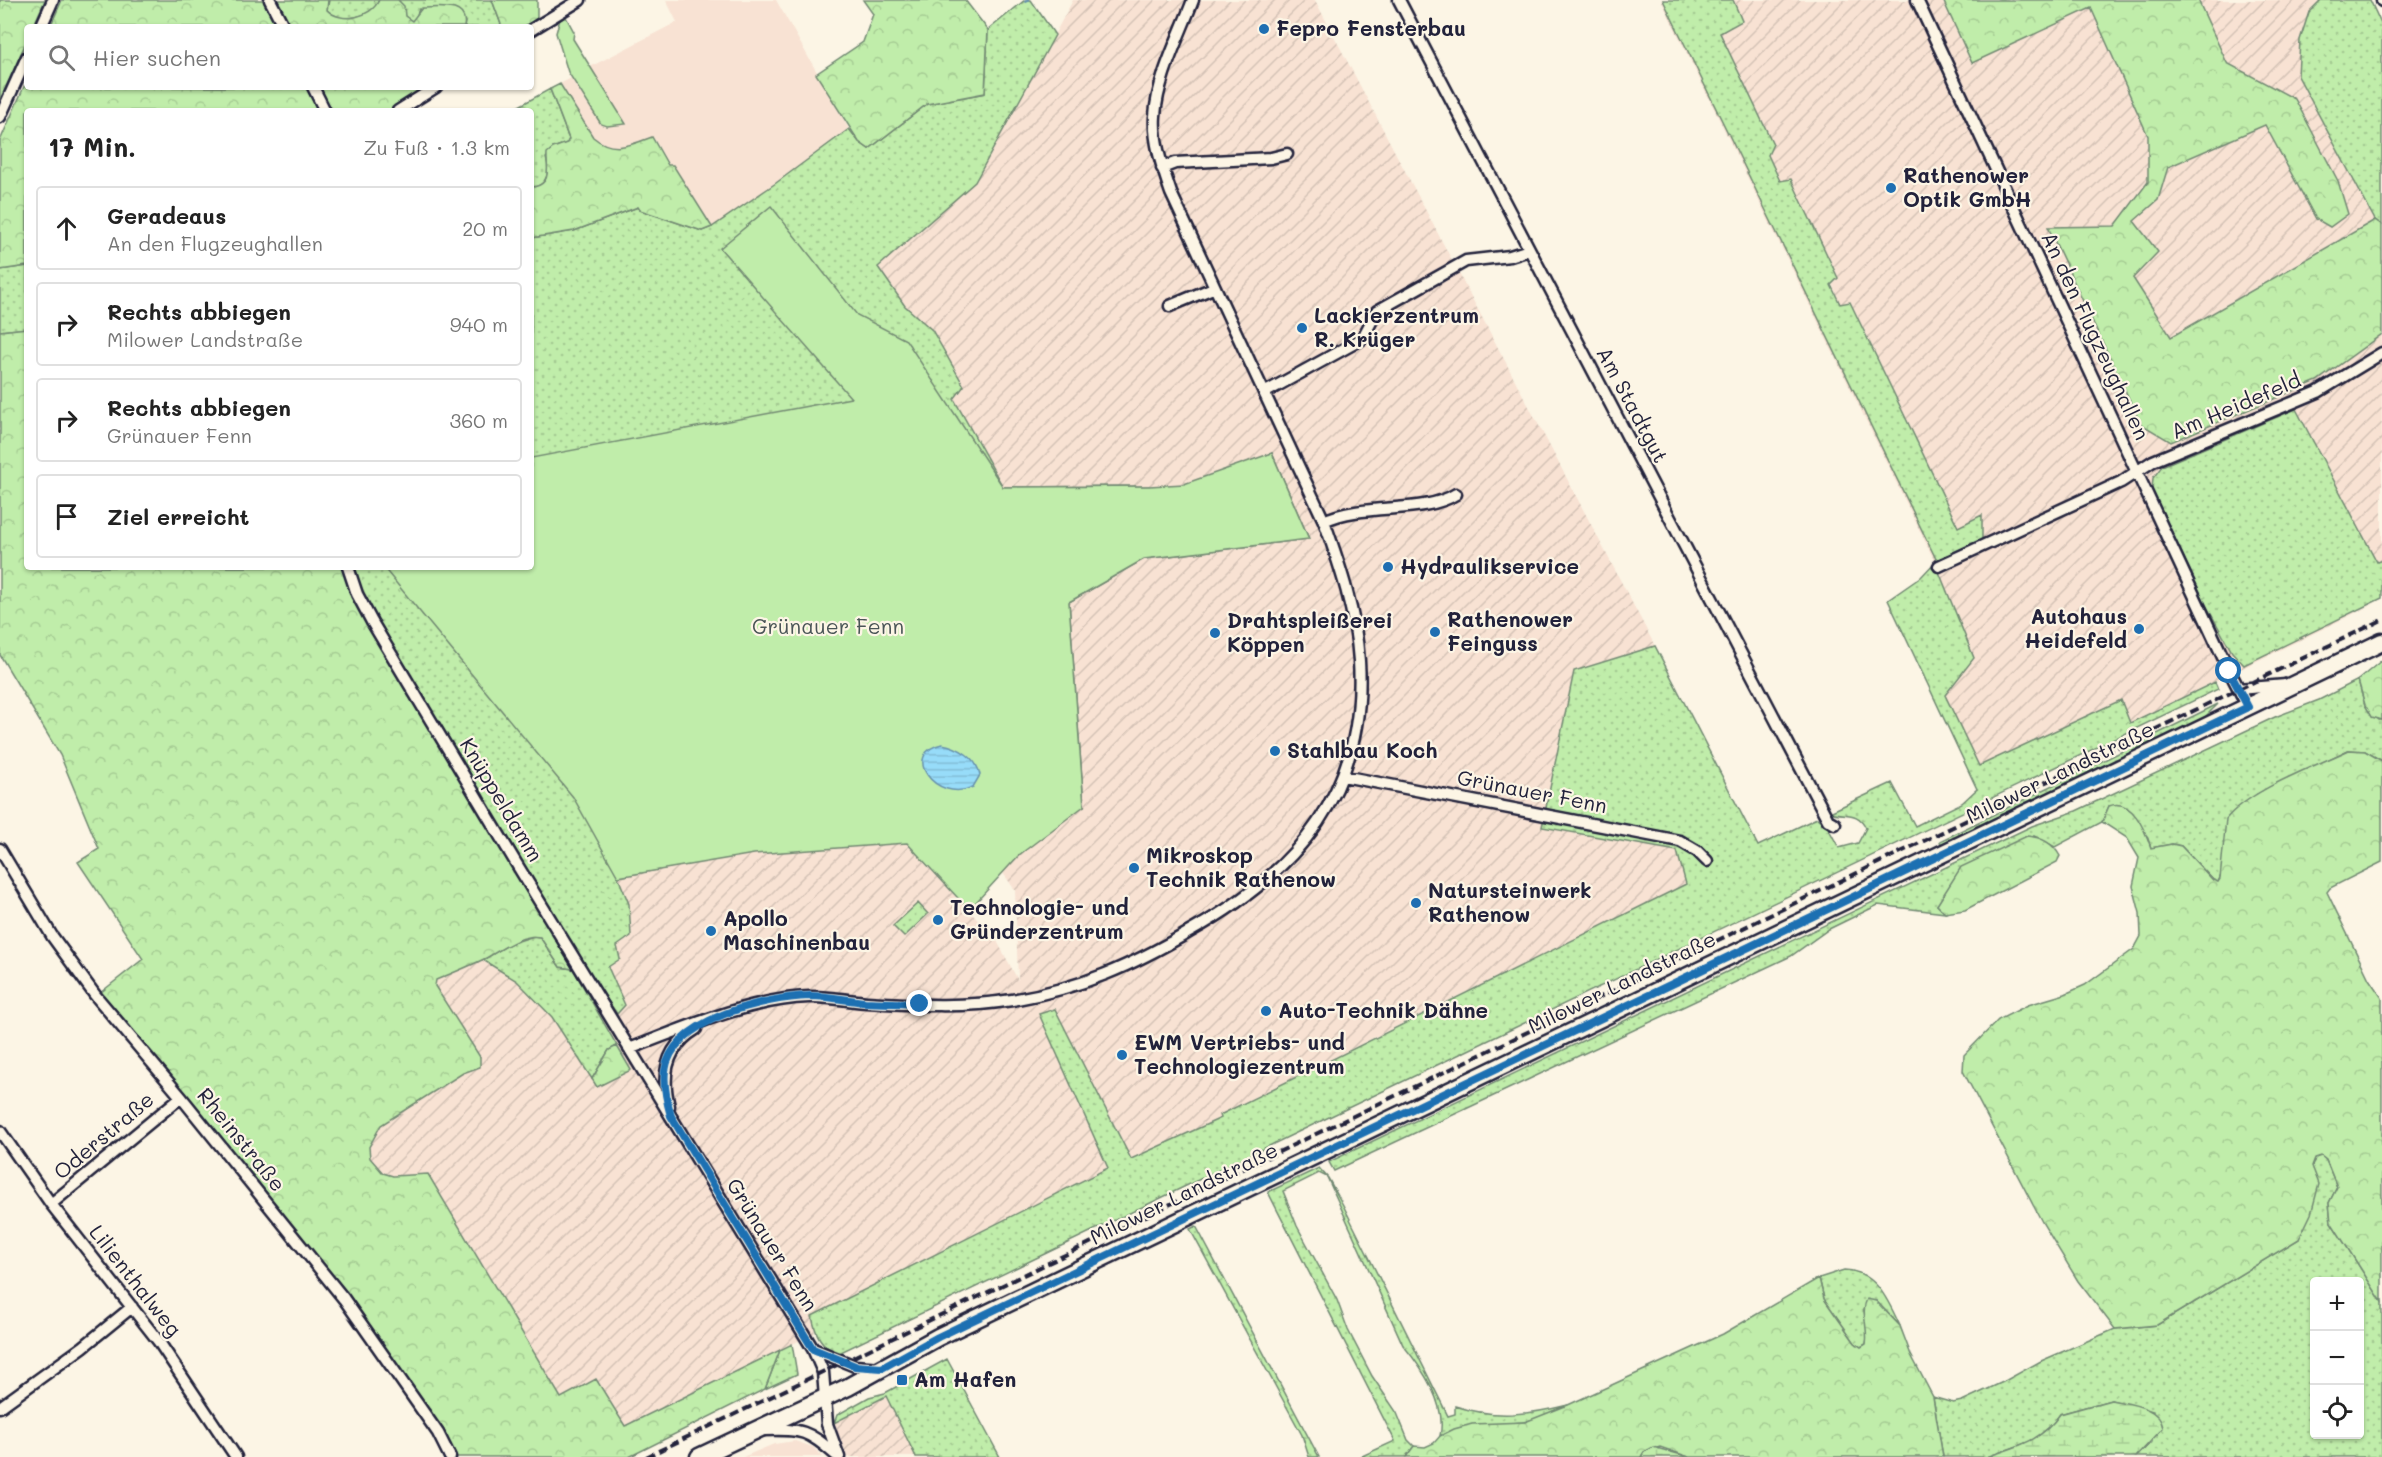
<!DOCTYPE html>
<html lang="de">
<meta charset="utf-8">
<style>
body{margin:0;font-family:Mali,sans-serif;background:#f6f6f6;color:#222}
.controls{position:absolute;right:18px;bottom:18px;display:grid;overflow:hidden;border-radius:6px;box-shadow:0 2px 4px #0004}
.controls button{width:54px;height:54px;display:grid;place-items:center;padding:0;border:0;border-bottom:2px solid #e0e0e0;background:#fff;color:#222;font:30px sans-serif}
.stop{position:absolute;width:18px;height:18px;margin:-14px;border:4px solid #1f6fb2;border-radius:50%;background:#fff}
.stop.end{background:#1f6fb2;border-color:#fff;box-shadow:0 2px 6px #0008}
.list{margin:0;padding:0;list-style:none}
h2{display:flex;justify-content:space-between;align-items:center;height:78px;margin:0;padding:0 24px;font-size:26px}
h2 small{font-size:20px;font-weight:400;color:#767676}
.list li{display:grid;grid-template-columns:39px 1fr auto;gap:18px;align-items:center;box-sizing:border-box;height:84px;margin:0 12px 12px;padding:0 12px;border:2px solid #e0e0e0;border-radius:6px}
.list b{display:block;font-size:22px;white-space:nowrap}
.list p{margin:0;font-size:20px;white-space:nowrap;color:#767676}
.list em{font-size:20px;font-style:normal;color:#767676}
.icon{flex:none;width:33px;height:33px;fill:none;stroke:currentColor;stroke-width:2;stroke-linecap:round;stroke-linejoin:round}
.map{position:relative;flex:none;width:2382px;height:1457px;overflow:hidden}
.search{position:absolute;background:#fff;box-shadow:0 2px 4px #0004;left:24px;top:24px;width:510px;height:66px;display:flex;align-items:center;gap:15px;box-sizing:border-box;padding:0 21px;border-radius:6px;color:#767676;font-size:22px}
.panel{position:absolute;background:#fff;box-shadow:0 2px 4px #0004;left:24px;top:108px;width:510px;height:462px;border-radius:6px}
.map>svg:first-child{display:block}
.built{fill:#f8e2d3}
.industrial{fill:url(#industrial-furrows)}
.grass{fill:url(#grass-dots);stroke:#718872;stroke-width:1.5;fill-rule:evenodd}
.forest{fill:url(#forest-crowns);stroke:#718872;stroke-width:1.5}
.wetland{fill:url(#wetland-marsh);stroke:#718872;stroke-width:1.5}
.green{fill:#c0edaa;stroke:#718872;stroke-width:1.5}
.water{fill:url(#water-rules);stroke:#6892ad;stroke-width:1.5}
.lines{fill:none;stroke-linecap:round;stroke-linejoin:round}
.stream{stroke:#6892ad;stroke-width:4}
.minor-casing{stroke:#22223b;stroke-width:15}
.primary-casing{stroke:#22223b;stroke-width:21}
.minor{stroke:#fcf5e5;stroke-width:10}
.primary{stroke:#fcf5e5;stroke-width:16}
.rail{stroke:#22223b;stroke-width:4;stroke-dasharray:9 4.5;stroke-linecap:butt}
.route{stroke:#1f6fb2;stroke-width:8}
.poi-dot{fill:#1f6fb2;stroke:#fcf5e5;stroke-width:2}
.labels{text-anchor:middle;stroke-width:4.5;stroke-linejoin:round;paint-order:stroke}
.poi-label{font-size:21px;font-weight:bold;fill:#22223b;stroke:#fcf5e5;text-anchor:start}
.street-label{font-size:21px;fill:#22223b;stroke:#fcf5e5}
.park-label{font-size:21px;fill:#4a5557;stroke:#fcf5e5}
</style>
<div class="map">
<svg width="2382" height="1457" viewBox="0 0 2382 1457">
<defs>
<pattern id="industrial-furrows" width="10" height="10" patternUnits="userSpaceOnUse" patternTransform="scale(1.5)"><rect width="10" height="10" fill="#f8e2d3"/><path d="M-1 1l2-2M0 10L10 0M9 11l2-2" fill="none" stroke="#d4c2b6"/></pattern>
<pattern id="grass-dots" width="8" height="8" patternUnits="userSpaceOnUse" patternTransform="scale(1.5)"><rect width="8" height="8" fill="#c0edaa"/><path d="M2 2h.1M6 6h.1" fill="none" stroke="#a5cb93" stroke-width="1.8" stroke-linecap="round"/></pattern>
<pattern id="forest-crowns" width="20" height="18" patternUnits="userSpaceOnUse" patternTransform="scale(1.5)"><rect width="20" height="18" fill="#c0edaa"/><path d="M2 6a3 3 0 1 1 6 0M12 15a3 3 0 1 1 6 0" fill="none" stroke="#a5cb93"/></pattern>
<pattern id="wetland-marsh" width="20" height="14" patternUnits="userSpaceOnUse" patternTransform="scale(1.5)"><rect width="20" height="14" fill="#c0edaa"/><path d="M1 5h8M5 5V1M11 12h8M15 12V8" fill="none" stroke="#a5cb93"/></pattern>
<pattern id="water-rules" width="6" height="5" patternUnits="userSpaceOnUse" patternTransform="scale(1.5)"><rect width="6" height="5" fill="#97dcf9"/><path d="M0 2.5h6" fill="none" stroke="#82bcd6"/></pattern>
</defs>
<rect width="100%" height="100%" fill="#fcf5e5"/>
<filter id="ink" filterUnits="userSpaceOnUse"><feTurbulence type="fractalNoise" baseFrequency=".0167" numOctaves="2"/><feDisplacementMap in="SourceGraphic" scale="12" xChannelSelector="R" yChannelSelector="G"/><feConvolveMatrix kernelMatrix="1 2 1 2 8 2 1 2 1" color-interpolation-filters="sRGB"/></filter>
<g filter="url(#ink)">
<path class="built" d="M666,0H776L849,129L776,183L712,227L673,165H669L653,137L621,148L602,144L594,138L560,84L571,78L601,124H625L590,67L677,22Z
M795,1441L813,1447L823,1457H743L774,1444Z"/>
<path class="industrial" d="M1073,0H1315L1655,646L1574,671L1542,826L1678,851L1687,884L1377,1036L1220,1115L1221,1118L1131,1159L1055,1009L1039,1014L1108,1168L812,1316L815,1333L625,1426L561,1398L428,1175L392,1176L383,1173L370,1158L369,1147L381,1125L463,1073L479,1067L480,1057L435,986L436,980L483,960L517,981L552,1017L597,1087L631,1069L579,980L589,973L617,1014L625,1005L608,967L617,946L629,904L618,877L754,854L907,843L997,941L1018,980L1015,890L1003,873L1019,855L1084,805L1069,602L1144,559L1308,539L1272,453L1184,484L1149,486L1003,487L954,399L932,330L905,306L877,267L975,182Z
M1661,0H1663L1937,561L1982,516L1958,527L1851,303L1840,304L1791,179L1780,181L1768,155L1773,144L1720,33L1742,21L1733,0H1943L1972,63L2091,8L2148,136V182L2115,226L2049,227L2141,424L2171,442L2317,381L2382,334V560L2377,562L2296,410L2153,478L2152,490L2205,603L2232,652L2287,643L2382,600L2130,723L2121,700L1979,767L1945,695L1974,658L1935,562Z
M2198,0H2321L2309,12L2298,76L2375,220L2171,337L2133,277L2158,252L2134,221L2158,200L2168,167L2265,125L2316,219L2295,99L2227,63Z
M886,1396L916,1457H847L834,1423Z"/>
<path class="grass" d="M329,0H379C371,18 342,24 327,10Z
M398,0H492L502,27H464L465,22L419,9L415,20L412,21L405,17Z
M1025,0H1031L1055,35L975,182L878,267L905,306L932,330L964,386L954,399L1003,487L1149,486L1169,515L1272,453L1309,539L1144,559L1069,602L1084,806L1059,797L618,877L629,904L631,936L617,946L620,959L608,967L625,1005L617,1014L589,973L379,622L362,592L353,567H531V238L574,231L638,207L640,210L702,231L712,227L776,183L849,129L859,142L869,149L927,104L985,93L988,30Z
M1663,0H1733L1742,21L1720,33L1773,144L1768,155L1780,181L1791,179L1838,278L1831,285L1840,304L1850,302L1958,527L1982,515V541L1937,561Z
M2321,0H2370L2382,26V225L2375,220L2298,76L2300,40L2309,12Z
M550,89L569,139L567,143L553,148L546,158C550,170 548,184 534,187L531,184V111H510Z
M27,266V328L0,331V270Z
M2296,409L2377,562L2382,560V598L2244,665L2232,652L2205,603L2152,490L2153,478L2162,466Z
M1935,562L1974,658L1945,695L1979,766L2121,700L2130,723L2215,682L2218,689L839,1353C821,1348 815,1333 812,1316L1108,1168L1039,1014L1055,1009L1131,1159L1221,1118L1220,1115L1686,884L1677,851L1542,827L1574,671L1655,646L1758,846L1817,818L1827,826L1839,848L1858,843L1866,828C1858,810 1845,817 1830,812L1892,783L1915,826L1962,803L1977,789L1888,600L1921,577Z
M2358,680L2365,705L2379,720H2382V761L2365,751L2348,750L2257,794L2218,882L2213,880L2181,846L2172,844L2151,848L2147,836L2109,806L2102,822L2055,847L2034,836L1937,905L1945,913L1878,905L1829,929L1791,956L1334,1171L1329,1162L2032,826L2076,811L2275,717L2319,700Z
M2218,704L2205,717L1942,847L1940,841Z
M918,903L928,914L904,937L893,926Z
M534,936L540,937L560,967L573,969L617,1046L609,1050L592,1079L552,1017L517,981L483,960L509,944Z
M2321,1155L2326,1160L2337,1187L2329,1203L2331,1222L2382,1302V1457H2136L2152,1442L2153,1411L2111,1400L2060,1414L2050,1428L2034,1440L1987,1457H1943L1933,1397L1953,1403L1962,1401L2003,1382L2041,1361L2115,1329L2157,1325L2299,1239L2312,1166L2315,1158ZM2314,1282H2360V1434H2314Z
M1319,1168L1328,1178L1343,1205L1448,1416L1455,1414V1406C1495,1419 1528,1415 1568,1405C1554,1410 1538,1420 1523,1422C1492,1426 1470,1420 1440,1436C1447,1405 1422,1368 1403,1345L1327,1177L1319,1173L1283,1191L1297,1226L1337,1300L1348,1330L1372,1376L1397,1413L1408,1440L1414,1446L1406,1457H1360L1395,1441L1268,1192Z
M1196,1226L1319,1457H1309L1302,1435L1190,1229Z
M1844,1270C1876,1271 1888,1300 1900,1326L1876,1301L1864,1310L1868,1333L1866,1344L1861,1347L1855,1343L1824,1299L1819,1278Z
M792,1344L797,1374L765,1389L780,1350Z
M947,1359L1000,1457H916L886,1396L834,1423L837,1415L869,1397L885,1393Z"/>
<path class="forest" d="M0,0H45L33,27H27V40L0,100Z
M62,0H265L279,27H50Z
M276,0H328L327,10C341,24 371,18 379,0H398L404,6L405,16L412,21L422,8C437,8 469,2 464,27H290Z
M492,0H537V18L525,27H502Z
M863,0H965L988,30L985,93L927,104L869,149L859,142L816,74L863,42L873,14Z
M1943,0H2198L2227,63L2295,99L2338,181L2348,214L2330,227L2316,219L2265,125L2168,167L2158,200L2134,221L2158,252L2133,278L2171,337L2375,220L2382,225V334L2317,381L2171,442L2141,424L2048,227L2115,226L2148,182V136L2091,8L1972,63Z
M27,80V87H307L318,111H27V266L0,270V141Z
M560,84L593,137C613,154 631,145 652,137L668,165H673L712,227L702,231L640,210L638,207L574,231L531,238V184L534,187C553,183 546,166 547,153L553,148L567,143L569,139L550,89Z
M319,87H424L390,111H330Z
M27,328V567H343L346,579L368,623L573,969L560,967L540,937C521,933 500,951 484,959C468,967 452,973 436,980L435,986L480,1057V1067L463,1073L381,1125L369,1147L370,1158L383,1173L393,1176L428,1174L561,1398L596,1379L625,1426L780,1350L765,1389L629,1457H454L348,1299L194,1103L100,993L143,959L78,862L99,849L60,755L0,655V331Z
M2382,660V720L2372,717L2365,705L2358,680Z
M2349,750L2365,751L2382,761V862L2330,888L2327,892L2369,979L2382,998V1302L2331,1222L2329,1203L2337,1187L2326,1160L2321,1156L2315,1158L2312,1166L2319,1184L2311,1214L2299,1239L2157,1325L2115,1329L2078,1281L2042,1222L1963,1071L1964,1055L1998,1020L2028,1005L2065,994L2085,985L2134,949L2141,936L2140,913L2133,886L2139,858L2127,838L2102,822L2109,806C2132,797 2145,830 2151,848L2172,844L2181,846L2213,880L2218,882L2220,879L2226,819C2251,789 2313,767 2349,750Z
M2027,836C2041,837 2053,843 2060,856L2057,862L1965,910L1945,913L1937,905L1961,867Z
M617,1046L631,1070L597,1087L592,1079L609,1050Z
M1819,1278L1824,1299L1855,1343L1861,1347L1866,1344C1869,1329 1860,1312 1867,1299L1876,1301L1900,1326L1911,1355L1933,1397L1943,1457H1689L1660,1447L1644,1452L1641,1457H1406L1414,1446L1425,1447L1434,1443L1440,1436L1454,1429L1472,1424L1525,1422L1568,1405L1723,1334Z"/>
<path class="wetland" d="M2111,1400C2129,1404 2160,1406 2163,1428L2136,1457H1987C2017,1446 2041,1442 2060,1414Z
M1653,1447L1689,1457H1641L1644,1452Z"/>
<path class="green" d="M565,15L574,32L573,39L626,124L607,126L601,124L568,72L556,33L560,19Z
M771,206L857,315L906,340L1003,487L1149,486L1184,484L1272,453L1309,539L1144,559L1069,602L1084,806L1019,855L969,910L907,843L754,854L618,877L573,797L383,567H531V458L851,398L720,248Z"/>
<path class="water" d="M942,744C959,747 977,758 980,775L973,787C935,804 900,753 942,744Z"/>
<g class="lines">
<path class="stream" d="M1026,1L1028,0"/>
<g class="minor-casing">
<path id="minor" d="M270,0L284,27
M1399,0L1828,820L1835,824
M1917,0L2228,668L2248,707
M2382,0V1
M41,27L53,0
M531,30L580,0
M313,87L325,111
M398,111L436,87
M0,117L27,57
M1162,168L1175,163L1271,158L1287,154
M1170,306L1213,288
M1264,393L1362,339L1377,311L1466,261L1510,256L1529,250
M1324,521C1364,502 1423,515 1456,494
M1939,566L2121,482L2153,461L2318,392L2382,353
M348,567L357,594L372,622L516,863L813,1349L823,1372L827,1424L839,1457
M2238,689L2286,685
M1343,776L1680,841L1697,851L1707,861
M0,849L52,936L95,995L181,1097L344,1299L438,1433L450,1457
M629,1049C685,1028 749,999 809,997C828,996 848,1001 867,1002C915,1005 965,1008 1012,1000C1082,988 1131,966 1191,931C1298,871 1367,790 1359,661C1356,613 1340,566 1324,521L1171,193C1163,169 1153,142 1155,116C1157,79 1180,35 1193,0
M669,1106C661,1075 666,1047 696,1029
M0,1131L51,1204L159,1342L236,1457
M51,1204L181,1097
M813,1349L855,1366L881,1368
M0,1407L83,1347L132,1307
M764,1430C803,1429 807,1430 836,1455"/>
</g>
<g class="primary-casing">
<path id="primary" d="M699,1457L848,1387L938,1337L2382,642"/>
</g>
<use href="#minor" class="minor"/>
<use href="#primary" class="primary"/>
<path class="rail" d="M646,1457L2382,620"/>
</g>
</g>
<g class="lines" filter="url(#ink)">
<path class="route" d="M920,1004C901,1003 883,1003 865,1002C846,1000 828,996 810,996C766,997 672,1019 665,1071C663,1086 667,1102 671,1116L813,1349L855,1366L882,1368L938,1337L2248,707L2229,671"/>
</g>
<g class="poi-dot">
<circle cx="1264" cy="29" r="6"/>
<circle cx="1891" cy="188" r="6"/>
<circle cx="1302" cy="328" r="6"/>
<circle cx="1388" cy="567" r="6"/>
<circle cx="2139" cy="629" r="6"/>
<circle cx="1435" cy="632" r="6"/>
<circle cx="1215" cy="633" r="6"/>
<circle cx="1275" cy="751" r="6"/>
<circle cx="1134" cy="868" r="6"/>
<circle cx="1416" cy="903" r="6"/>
<circle cx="938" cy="920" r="6"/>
<circle cx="711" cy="931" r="6"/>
<circle cx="1266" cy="1011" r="6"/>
<circle cx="1122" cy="1055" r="6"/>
<rect x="896" y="1374" width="12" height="12" rx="3"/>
</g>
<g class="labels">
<g class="poi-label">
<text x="1276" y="36">Fepro Fensterbau</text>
<text x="1903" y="183">Rathenower<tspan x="1903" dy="24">Optik GmbH</tspan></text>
<text x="1314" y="323">Lackierzentrum<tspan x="1314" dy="24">R. Krüger</tspan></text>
<text x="1400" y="574">Hydraulikservice</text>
<text x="2127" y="624" text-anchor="end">Autohaus<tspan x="2127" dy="24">Heidefeld</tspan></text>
<text x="1447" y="627">Rathenower<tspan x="1447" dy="24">Feinguss</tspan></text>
<text x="1227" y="628">Drahtspleißerei<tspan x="1227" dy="24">Köppen</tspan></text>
<text x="1287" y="758">Stahlbau Koch</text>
<text x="1146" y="863">Mikroskop<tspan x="1146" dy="24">Technik Rathenow</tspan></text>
<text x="1428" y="898">Natursteinwerk<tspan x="1428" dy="24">Rathenow</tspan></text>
<text x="950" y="915">Technologie- und<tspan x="950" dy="24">Gründerzentrum</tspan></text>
<text x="723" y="926">Apollo<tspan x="723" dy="24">Maschinenbau</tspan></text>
<text x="1278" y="1018">Auto-Technik Dähne</text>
<text x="1134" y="1050">EWM Vertriebs- und<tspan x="1134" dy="24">Technologiezentrum</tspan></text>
<text x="914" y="1387">Am Hafen</text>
</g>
<g class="street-label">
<text transform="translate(2095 336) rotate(65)" y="7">An den Flugzeughallen</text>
<text transform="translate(1632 405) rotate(62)" y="7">Am Stadtgut</text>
<text transform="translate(2236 406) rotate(-23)" y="7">Am Heidefeld</text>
<text transform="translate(2060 773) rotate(-26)" y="7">Milower Landstraße</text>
<text transform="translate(1532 792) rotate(11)" y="7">Grünauer Fenn</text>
<text transform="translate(501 800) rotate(59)" y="7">Knüppeldamm</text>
<text transform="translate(1622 983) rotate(-26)" y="7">Milower Landstraße</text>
<text transform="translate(104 1136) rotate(-40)" y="7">Oderstraße</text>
<text transform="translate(241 1140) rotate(51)" y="7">Rheinstraße</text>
<text transform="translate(1184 1194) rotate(-26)" y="7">Milower Landstraße</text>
<text transform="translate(772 1245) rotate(58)" y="7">Grünauer Fenn</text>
<text transform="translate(135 1281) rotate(52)" y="7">Lilienthalweg</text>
</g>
<g class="park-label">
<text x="828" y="634">Grünauer Fenn</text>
</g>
</g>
</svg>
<div class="controls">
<button>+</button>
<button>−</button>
<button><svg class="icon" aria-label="locate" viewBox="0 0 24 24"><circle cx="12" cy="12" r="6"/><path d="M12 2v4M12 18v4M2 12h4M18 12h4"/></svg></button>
</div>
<div class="stop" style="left:2229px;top:671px"></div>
<div class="stop end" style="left:920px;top:1004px"></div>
<div class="search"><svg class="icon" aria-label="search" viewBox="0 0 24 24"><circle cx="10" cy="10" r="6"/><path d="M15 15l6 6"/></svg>Hier suchen</div>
<section class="panel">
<h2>17 Min.<small>Zu Fuß · 1.3 km</small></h2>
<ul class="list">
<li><svg class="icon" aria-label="ahead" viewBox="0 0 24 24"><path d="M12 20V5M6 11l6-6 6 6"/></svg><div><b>Geradeaus</b><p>An den Flugzeughallen</p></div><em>20 m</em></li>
<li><svg class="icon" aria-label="right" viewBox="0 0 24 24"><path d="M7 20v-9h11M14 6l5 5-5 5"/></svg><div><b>Rechts abbiegen</b><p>Milower Landstraße</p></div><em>940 m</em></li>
<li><svg class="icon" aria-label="right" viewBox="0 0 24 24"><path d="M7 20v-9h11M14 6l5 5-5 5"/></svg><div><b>Rechts abbiegen</b><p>Grünauer Fenn</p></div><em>360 m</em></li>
<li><svg class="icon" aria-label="arrive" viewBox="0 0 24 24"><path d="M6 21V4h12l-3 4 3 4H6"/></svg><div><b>Ziel erreicht</b></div></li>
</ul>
</section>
</div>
